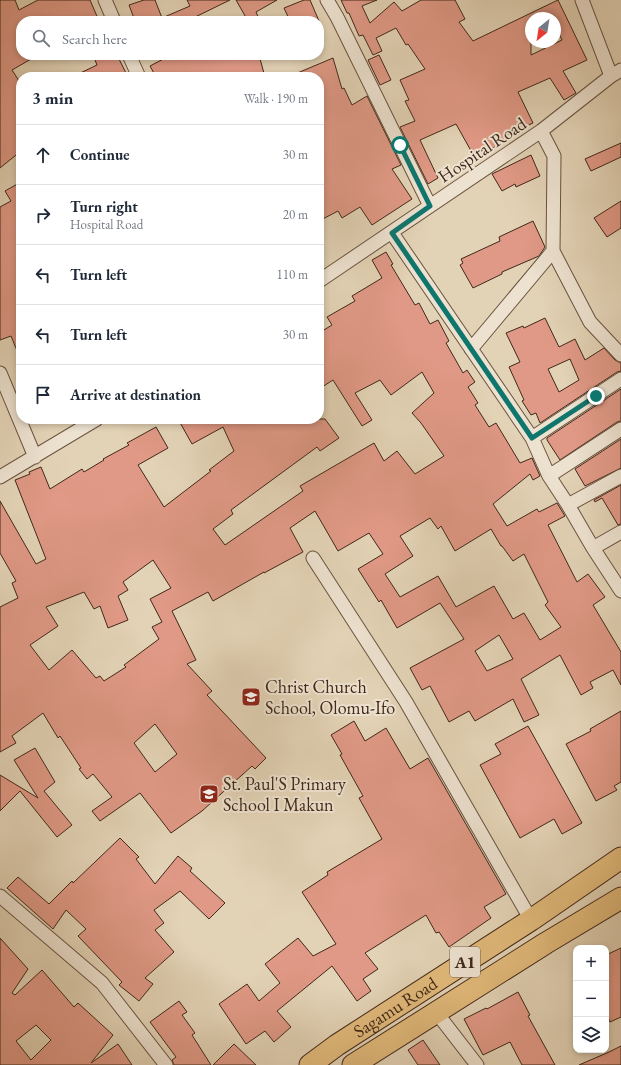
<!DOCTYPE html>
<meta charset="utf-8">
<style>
body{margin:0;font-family:"EB Garamond",serif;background:#f2f2f3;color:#1f2937}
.controls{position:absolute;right:12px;bottom:12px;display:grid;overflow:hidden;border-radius:8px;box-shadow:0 2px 6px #0003}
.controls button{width:36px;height:36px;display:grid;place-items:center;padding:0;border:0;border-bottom:1px solid #e0e1e3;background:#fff;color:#1f2937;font:20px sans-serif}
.compass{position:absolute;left:525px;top:12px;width:36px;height:36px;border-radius:50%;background:#fff;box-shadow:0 2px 6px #0003;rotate:210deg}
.stop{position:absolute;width:12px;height:12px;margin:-9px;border:3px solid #0f766e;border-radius:50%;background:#fff}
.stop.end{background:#0f766e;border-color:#fff;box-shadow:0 1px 4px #0008}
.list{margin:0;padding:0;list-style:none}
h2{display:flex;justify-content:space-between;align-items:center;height:52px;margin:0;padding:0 16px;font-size:17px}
h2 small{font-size:13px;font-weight:400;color:#747a83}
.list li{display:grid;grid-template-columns:26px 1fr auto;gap:12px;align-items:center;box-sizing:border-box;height:60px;padding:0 16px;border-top:1px solid #e0e1e3}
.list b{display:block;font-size:15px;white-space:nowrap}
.list p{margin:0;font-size:13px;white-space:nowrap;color:#747a83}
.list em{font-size:13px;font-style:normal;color:#747a83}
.icon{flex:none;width:22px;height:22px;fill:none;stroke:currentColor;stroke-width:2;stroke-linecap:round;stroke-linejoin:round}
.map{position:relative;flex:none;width:621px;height:1065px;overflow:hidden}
.search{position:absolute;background:#fff;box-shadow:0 2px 6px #0003;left:16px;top:16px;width:308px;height:44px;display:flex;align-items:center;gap:10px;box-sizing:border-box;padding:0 14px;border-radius:16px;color:#747a83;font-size:15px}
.panel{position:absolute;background:#fff;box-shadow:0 2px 6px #0003;left:16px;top:72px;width:308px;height:352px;border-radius:16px}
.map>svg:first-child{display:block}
.building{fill:#e09986;stroke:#412819;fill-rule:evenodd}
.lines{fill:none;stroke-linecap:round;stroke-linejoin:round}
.minor-casing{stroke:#6a5340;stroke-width:15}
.trunk-casing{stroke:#412819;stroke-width:23}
.minor{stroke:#ede2d0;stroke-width:13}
.trunk{stroke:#e2ba7b;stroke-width:21}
.route{stroke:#0f766e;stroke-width:5}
.labels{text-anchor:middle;stroke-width:4;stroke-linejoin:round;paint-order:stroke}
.shield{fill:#ede2d0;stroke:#756050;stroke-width:1}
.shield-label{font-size:17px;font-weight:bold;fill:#412819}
.street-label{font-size:18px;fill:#412819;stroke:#ede2d0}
.poi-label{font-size:18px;fill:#412819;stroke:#ede2d0;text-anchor:start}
</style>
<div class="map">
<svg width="621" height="1065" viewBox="0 0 621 1065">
<rect width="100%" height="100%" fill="#e3d3b6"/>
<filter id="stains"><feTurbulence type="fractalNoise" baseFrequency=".005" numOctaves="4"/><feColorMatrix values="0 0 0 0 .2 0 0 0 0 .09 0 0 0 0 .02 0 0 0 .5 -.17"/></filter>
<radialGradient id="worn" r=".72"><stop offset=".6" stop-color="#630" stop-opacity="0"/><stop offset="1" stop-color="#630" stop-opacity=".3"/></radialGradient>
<path class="building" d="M0,0H15L19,10L38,0H90L99,21H21V55H38L12,70L21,84V151L0,168Z
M144,0H155L162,18L190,6L187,0H230L187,21H135L129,5Z
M236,0H277L256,12L260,21H248Z
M304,0H310L319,21H290L284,8Z
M341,0H377L362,6L370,23L394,2L402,11L421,0H455L465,19L459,22L473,41L558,0L587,60L563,71L576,93L564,100L550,78L518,92L533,123L507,135L509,139L475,158L456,124L420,140L438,178L428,184L400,127L415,121L405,101L409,100L400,80L425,69L408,44L406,45L396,28L376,38L382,51L373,55L363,35L359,36L349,13H347ZM531,18H555V26L562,40L531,55Z
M93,55H117L128,77H72L97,65Z
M171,55H259L265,77H156L150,66Z
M379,55L391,80L380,85L368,60Z
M333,58L342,89L344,88L352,105L367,96L401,165L392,169L412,199L372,225L360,207L342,218L338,211L319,221V77H288Z
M621,143V157L591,171L585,159Z
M531,155L540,176L516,187L515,184L502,191L492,174Z
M21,182V358H20L11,336L0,340V207L11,201L5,191Z
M621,201V228L607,237L594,218Z
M533,221L545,247L539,256L502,272V274L473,288L460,265L463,263L461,259L500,241L499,237Z
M386,252L393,264L391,265L415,305L419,303L430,324L438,320L449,341L446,343L463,373L467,370L475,382L468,387L478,403L475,405L489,427L496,423L520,463L532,458L540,476L533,480L530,474L493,504L507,526L537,509L539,512L557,503L565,516L548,525L577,582L588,574L605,597L593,605L621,652V685L613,670L590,682L593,688L581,695L560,655L521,679L539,715L524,722L513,699L475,721L469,711L449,722L430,686L422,690L410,668L464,639L440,603L397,628L381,600L379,602L358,569L383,554L369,533L338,551L315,511L290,528L303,552L264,573V572L213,601L208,592L172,611L196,660L187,664L212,691L207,695L266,758L255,769L252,766L202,811L171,833L140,793L100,821L92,811L112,797L93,774L87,779L79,769L81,768L60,736L58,738L43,713L12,736L16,743L0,752V607L18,598L12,583L16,581L0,553V501L36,564L46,559L15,480L30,474L29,472L41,467L50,489L82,469L84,472L104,460L103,459L129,445L127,443L156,427L168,448L138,465L164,507L211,471L209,470L234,451L223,427L192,444L178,419H325L339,438L320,451L317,447L231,510L233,514L213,529L225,545L303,491L300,486L374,443L384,461L397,451L415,474L444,456L421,423L412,413L434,393L422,372L391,395L380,380L355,393L372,420L362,426L333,380L319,389V333L332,325L327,317L355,301L352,296L382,278L372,260ZM430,518L438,529L441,526L455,551L491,529L501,546H502L513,561L524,554L548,602L545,605L561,627L540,640L524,613L513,619L494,586L456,607L438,576L400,597L385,574L413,556L400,536ZM153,560L171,588L150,599L162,622L152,627L159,639L124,665L126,667L104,681L100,676L96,678L72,650L49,670L30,645L58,626L46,607L84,592L94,609L100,606L108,628L128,620L118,596L128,590L123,582ZM499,635L513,659L487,671L475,651ZM155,724L177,754L155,772L134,743Z
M545,318L559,347L575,339L585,360L604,348L615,360L621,363V371L617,372L540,423L536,413L531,415L522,401L524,400L509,367L520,362L506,333L523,326L524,328ZM570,359L579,380L559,392L548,369Z
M621,389V421L617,422L560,460L547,440V438Z
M621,439V468L585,486L575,469Z
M621,485V524L618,525L602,498L595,502L594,500Z
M621,711V782L614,786L617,790L596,801L566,744L591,731L590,729Z
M354,721L365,741L386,728L410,769L428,758L506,894L484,907L491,918L449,947L439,932L436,933L426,915L365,953L378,969L363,979L371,991L357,1001L332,966L277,1011L291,1027L274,1042L265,1031L246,1044L219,1004L247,984L259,1001L280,983L265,964L298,938L313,956L336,944L302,892L328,875L327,872L382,839L359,798L363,796L340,755L342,754L331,735Z
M528,726L582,823L562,834L554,819L520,838L480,765L501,754L495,744Z
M35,748L55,782L44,791L72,825L57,837L20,791L0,811V775L38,798L14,760Z
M120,838L139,857L136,859L155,884L178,856L192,868L190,871L225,903L209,919L180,891L154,910L164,923L155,930L174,952L145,978L153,984L139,1001L119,985L122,982L78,936L86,929L66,910L53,929L7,888L18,877L49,904L72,881L73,883Z
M0,938L28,969L12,993L15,995L42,970L74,1007L78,1003L113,1035L91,1063L118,1044L132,1065H0ZM36,1025L51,1040L31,1060L16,1041Z
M621,948V1017L610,1022L606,1013V955Z
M518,992L530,1015L528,1016L555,1065H522L510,1042L483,1055L464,1019L486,1008L487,1009Z
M179,1001L187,1012L182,1015L195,1033L192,1035L211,1065H174L172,1060L176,1057L150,1022Z
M423,1040L440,1065H418L408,1050Z
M234,1044L256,1065H213Z
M621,1046V1065H579L609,1052Z"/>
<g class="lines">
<g class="minor-casing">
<path id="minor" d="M105,0L114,21
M327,0L337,17L430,206
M582,0L611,76
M129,55L139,77
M541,131L554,156L553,251L590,322L621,355
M392,233L532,438L549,476L568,505L593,548L621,591
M319,281L541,131L611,76L621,70
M471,349L553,251
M0,373L35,457
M532,438L621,379
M549,476L621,429
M0,477L97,419
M568,505L621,476
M593,548L621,532
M313,558L406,702L531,920
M0,896L102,983L166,1065
M436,1012L477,1065"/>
</g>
<g class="trunk-casing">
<g id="trunk">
<path id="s1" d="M310,1065L337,1045L531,920L621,858"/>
<path d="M353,1065L546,943L621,898"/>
</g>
</g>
<use href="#minor" class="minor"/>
<use href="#trunk" class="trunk"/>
</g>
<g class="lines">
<path class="route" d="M400,145L430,206L392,233L532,438L596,396"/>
</g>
<defs>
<g id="school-square" transform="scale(1)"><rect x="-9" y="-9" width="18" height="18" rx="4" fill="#8f2418" stroke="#ede2d0"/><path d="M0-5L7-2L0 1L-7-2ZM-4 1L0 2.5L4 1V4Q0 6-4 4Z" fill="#fff"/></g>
</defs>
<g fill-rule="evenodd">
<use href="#school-square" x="251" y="697"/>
<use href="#school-square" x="209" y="794"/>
</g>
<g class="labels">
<rect class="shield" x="450" y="947" width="30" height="30" rx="3"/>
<g class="shield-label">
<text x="465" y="968">A1</text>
</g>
<g class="street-label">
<text transform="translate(482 150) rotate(-34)" y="6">Hospital Road</text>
<text dy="6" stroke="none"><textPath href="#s1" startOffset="103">Sagamu Road</textPath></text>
</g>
<g class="poi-label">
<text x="265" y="693">Christ Church<tspan x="265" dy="21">School, Olomu-Ifo</tspan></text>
<text x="223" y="790">St. Paul'S Primary<tspan x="223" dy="21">School I Makun</tspan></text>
</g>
</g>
<rect width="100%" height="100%" filter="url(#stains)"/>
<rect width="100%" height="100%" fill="url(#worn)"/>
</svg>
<div class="controls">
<button>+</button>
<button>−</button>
<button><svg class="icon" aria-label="layers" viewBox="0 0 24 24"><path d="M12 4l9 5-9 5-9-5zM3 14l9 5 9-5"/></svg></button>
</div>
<svg class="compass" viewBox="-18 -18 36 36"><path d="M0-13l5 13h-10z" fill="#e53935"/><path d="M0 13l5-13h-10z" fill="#747a83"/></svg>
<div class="stop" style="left:400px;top:145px"></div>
<div class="stop end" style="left:596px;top:396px"></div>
<div class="search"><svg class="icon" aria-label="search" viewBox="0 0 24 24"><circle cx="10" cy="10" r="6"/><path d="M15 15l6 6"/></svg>Search here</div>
<section class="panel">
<h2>3 min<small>Walk · 190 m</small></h2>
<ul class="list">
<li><svg class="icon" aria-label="ahead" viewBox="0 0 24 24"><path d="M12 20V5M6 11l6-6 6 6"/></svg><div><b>Continue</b></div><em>30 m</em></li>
<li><svg class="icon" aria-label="right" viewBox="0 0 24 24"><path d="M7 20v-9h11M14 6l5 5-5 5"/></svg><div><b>Turn right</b><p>Hospital Road</p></div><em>20 m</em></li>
<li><svg class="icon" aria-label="left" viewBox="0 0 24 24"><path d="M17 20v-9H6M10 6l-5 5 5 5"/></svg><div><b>Turn left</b></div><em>110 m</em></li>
<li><svg class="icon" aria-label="left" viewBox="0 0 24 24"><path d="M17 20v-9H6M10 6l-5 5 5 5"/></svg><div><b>Turn left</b></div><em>30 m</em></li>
<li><svg class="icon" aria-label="arrive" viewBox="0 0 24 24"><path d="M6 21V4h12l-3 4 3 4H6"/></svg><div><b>Arrive at destination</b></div></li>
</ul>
</section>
</div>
